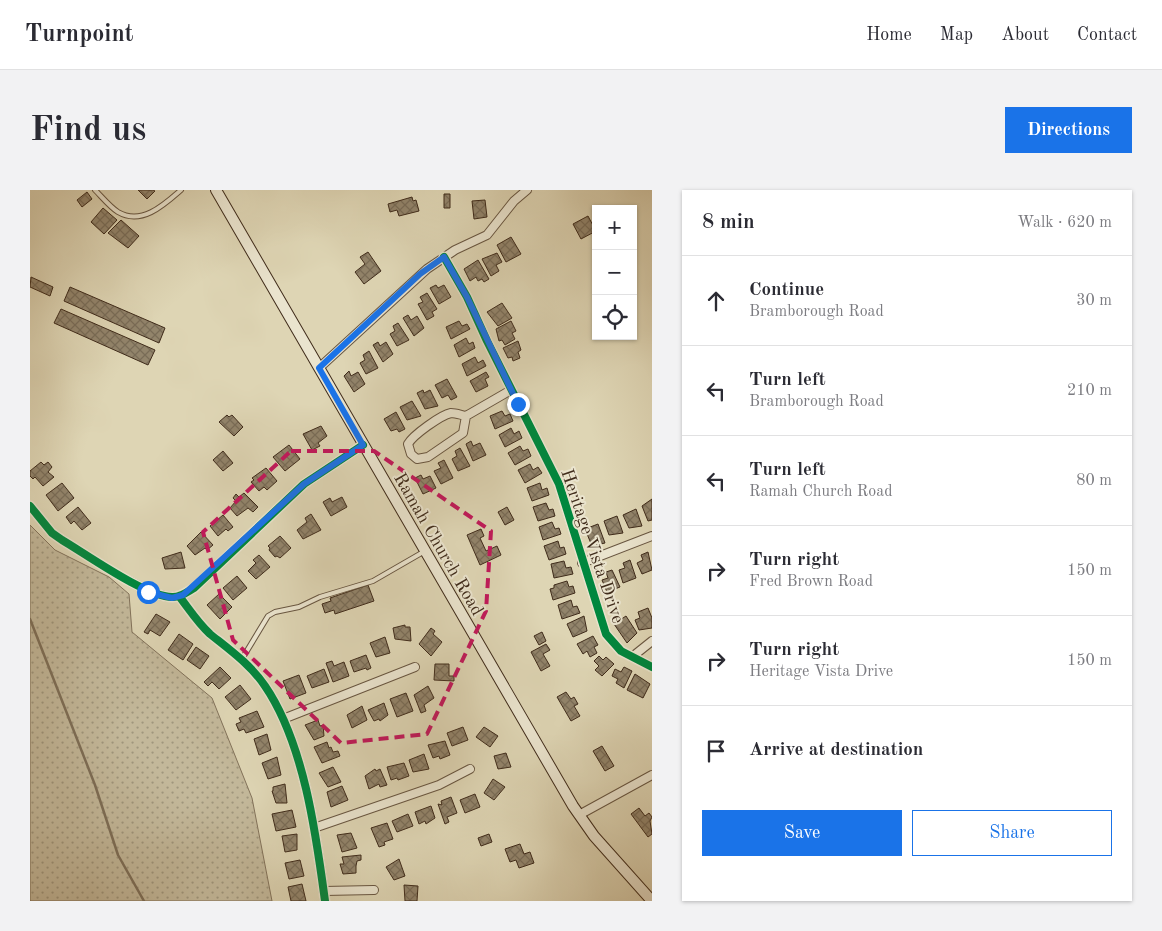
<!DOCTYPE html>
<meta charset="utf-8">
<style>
body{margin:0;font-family:"Old Standard TT",serif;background:#f2f2f3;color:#2b2b33}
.controls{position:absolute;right:15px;top:15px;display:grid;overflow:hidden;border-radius:0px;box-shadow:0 1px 4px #0004}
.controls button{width:45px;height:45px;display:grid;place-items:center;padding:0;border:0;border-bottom:1px solid #e1e1e2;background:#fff;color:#2b2b33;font:25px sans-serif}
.stop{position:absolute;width:15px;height:15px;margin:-11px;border:4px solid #1a73e8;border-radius:50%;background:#fff}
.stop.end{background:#1a73e8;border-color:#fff;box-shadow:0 1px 5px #0008}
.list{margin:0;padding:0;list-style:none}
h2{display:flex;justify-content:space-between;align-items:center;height:65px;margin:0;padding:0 20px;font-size:21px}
h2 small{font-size:16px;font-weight:400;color:#7c7c81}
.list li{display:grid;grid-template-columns:32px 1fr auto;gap:15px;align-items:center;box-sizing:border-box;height:90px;padding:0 20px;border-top:1px solid #e1e1e2}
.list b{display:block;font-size:19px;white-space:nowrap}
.list p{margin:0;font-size:16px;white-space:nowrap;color:#7c7c81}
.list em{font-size:16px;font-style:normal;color:#7c7c81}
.actions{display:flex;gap:10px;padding:15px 20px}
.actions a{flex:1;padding:11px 0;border:1px solid #1a73e8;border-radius:0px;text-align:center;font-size:18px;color:#1a73e8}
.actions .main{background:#1a73e8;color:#fff}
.icon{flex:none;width:28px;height:28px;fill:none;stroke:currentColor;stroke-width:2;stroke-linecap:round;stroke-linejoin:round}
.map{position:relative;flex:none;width:622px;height:711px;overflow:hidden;border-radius:0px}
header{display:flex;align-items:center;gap:30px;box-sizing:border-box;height:70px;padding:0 25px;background:#fff;border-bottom:1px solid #e1e1e2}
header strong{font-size:24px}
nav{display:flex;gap:28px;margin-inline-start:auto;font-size:18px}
.intro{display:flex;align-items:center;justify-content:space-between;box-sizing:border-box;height:120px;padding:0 30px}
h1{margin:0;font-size:35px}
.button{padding:12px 22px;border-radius:0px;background:#1a73e8;color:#fff;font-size:18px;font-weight:700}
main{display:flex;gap:30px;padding:0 30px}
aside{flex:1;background:#fff;border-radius:0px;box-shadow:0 1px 4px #0004}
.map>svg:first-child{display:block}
.grass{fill:url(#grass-dots);stroke:#82725a}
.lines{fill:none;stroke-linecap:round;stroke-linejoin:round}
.stream{stroke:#7e6f58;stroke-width:2.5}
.building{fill:url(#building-cross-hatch);stroke:#402c1b}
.service-casing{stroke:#685641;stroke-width:6}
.minor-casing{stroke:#685641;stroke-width:10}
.secondary-casing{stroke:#402c1b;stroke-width:12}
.service{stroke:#eae4ce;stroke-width:4}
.minor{stroke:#eae4ce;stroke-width:8}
.secondary{stroke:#eae4ce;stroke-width:10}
.cycleway-casing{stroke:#eae4ce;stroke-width:11}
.cycleway{stroke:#00873e;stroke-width:8}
.route{stroke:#1a73e8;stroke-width:6}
.marked{fill:none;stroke:#c2185b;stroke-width:4;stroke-dasharray:10 6;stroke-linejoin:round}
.labels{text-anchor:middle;stroke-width:4;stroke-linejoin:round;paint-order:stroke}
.street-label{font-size:18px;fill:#402c1b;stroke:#eae4ce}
</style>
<header>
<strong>Turnpoint</strong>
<nav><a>Home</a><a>Map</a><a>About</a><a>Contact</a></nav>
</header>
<div class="intro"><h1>Find us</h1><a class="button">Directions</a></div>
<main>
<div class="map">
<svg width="622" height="711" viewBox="0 0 622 711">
<defs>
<pattern id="grass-dots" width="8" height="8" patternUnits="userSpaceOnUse" patternTransform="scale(1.25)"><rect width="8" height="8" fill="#c3b89a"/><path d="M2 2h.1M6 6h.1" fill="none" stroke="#a0967d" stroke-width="1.8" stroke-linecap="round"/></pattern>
<pattern id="building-cross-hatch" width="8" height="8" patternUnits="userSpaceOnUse" patternTransform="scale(1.25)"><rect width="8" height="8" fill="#92846b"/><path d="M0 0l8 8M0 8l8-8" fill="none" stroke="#796c57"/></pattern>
</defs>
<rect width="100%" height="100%" fill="#ded5b4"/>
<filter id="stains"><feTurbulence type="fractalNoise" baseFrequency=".004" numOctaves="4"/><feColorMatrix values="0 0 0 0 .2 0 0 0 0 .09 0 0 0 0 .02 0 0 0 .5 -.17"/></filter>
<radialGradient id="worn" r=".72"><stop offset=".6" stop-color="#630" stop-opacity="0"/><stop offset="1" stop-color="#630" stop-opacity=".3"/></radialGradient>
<path class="grass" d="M0,335L25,360L79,387L99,404L102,442L182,508L222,608L242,711H0Z"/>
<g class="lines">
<path class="stream" d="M0,429L65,595L88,665L114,711"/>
</g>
<path class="building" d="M108,0H123L125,1L117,9Z
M57,2L62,9L52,17L47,10Z
M414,4H420V18H414Z
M382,7L383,11L386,10L389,21L369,26L367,20L360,22L358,14Z
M455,10L457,27L444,29L442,11Z
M73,18L87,30L74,44L61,32Z
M558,26L566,41L551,49L543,34Z
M91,30L109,46L98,58L78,43Z
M481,47L491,64L476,72L467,55Z
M338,62L351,81L334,94L325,82L335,74L330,67Z
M467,63L472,72L466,75L469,81L461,86L452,69Z
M448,70L459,89L454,92L452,89L448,91L446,87L440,91L434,79Z
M1,87L23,97L20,106L0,97Z
M406,95L408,98L414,95L421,107L409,114L400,98Z
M40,97L135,138L129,153L34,111Z
M397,103L407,119L402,122L404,126L397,130L388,114L393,112L390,107Z
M472,113L482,128L468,136L457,122Z
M31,119L125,160L118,175L24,133Z
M378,125L381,130L387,126L394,138L384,146L373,128Z
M429,131L432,136L437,134L440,139L421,149L416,137Z
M481,131L486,141L482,143L485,149L475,155L472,150L469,151L466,139Z
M368,133L379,150L367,156L360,144L365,141L363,136Z
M436,148L439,154L443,152L445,158L429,167L424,155Z
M488,151L491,160L488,162L490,168L483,171L482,167L478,168L473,158Z
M348,152L350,156L356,152L363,164L353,172L343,155Z
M339,161L348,178L336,184L330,173L335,170L333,165Z
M445,167L448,173L453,170L456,176L437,186L432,174Z
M319,181L321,186L328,182L335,194L324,202L314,186Z
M456,182L459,187L455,189L458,196L446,202L440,191Z
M417,189L427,207L421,210L418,205L412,208L405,195Z
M393,200L394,203L400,200L408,216L395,219L387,203Z
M382,211L391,226L377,230L370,217Z
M472,221L475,226L480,224L483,231L465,239L460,226Z
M366,222L375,239L369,242L367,239L361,241L354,229Z
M197,225L199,227L202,225L213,237L204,246L189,232Z
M291,236L297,246L288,253L290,256L282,260L273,244Z
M481,238L484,244L489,241L492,248L475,257L469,245Z
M441,251L443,256L450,253L456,265L443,271L436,254Z
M259,255L270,269L255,281L243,267Z
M490,256L493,261L498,259L501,266L485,275L478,263Z
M430,258L440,276L428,281L422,269L427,266L425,261Z
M193,261L203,273L193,281L183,270Z
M414,270L423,288L411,294L404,281L411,278L408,273Z
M11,272L14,275L18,272L22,277L18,282L24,287L13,296L5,287L3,289L0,286V281Z
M500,274L503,280L508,277L512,283L495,293L488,280Z
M236,278L247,291L237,300L234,297L229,301L221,292L224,290L222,288Z
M391,285L393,289L400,286L406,298L393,304L385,288Z
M32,293L44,308L28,321L16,305Z
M510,293L512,300L517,298L519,305L502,311L497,298Z
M214,303L228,317L223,322L218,318L207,326L200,318L206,311L203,308L206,304L209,307Z
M312,307L317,317L301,326L293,312L300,308L302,312Z
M622,309V330L618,331L612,316Z
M516,313L519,320L523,319L525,326L508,331L503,317Z
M48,317L61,333L52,340L44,331L41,334L36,327Z
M477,317L484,330L475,335L468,322Z
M606,319L612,336L599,338L593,325Z
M281,324L291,340L273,349L267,340L277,332L275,328Z
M193,325L203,337L198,341L196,339L188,346L180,336Z
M587,326L593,343L579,345L574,331Z
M522,332L525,339L529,338L531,344L513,350L509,337Z
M568,334L575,353L562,356L555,339Z
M451,339L454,346L450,348L456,361L467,356L471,365L450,375L437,345Z
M171,342L183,355L177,360L175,358L165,365L157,356Z
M250,346L261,358L250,368L247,366L245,367L239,360L240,358L238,356Z
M528,351L530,358L534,357L536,364L519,370L514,356Z
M151,362L155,378L135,379L132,368Z
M618,362L622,380L612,384L607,373L613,370L611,365Z
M229,365L240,377L226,389L218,381L226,373L223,370Z
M600,370L606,388L593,393L589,380L595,378L593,373Z
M534,371L536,378L541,377L543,384L524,388L521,374Z
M582,380L590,397L577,402L572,390L578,388L576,382Z
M207,386L217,398L203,410L193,398Z
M537,391L539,397L543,396L545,403L523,410L520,399L524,398V395Z
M338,395L344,411L305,424L304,420L295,423L292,414L301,411L300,408Z
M189,404L202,417L190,429L177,415Z
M541,410L543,417L547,416L550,423L532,429L528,415Z
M618,418L622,428V438L609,440L605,430L610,428L608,422Z
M126,424L140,432L130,446L120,440L118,444L114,442Z
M554,426L557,441L543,447L537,434Z
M596,426L607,443L597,453L584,434Z
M375,435V437H380L381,451L365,449L363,438Z
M401,438L405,441L403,444L412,452L401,466L389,454Z
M512,442L516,451L509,455L504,446Z
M149,444L163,454L153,470L138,460Z
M563,446L568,455L564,457L567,463L560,467L557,461L553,464L547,454Z
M355,447L360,463L346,467L340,453Z
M516,454L520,460L513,464L520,476L511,481L501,462Z
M166,457L179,466L170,479L157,470Z
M336,465L341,478L337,480L336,478L324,482L320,471Z
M569,466L573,470L576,467L584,474L572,486L565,480L569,476L564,471Z
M302,471L304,476L314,472L319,486L303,492L296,473Z
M405,474H419V486H424V491L404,490Z
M190,477L201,488L189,499L182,492L178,496L174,492Z
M594,477L602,481L594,498L586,493L588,489L582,486L585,479L591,482Z
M294,479L299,492L282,498L277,486Z
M605,484L620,494L613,508L597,500Z
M269,485L276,503L260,509L253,491Z
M210,495L221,509L206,520L195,507Z
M398,496L404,508L394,515L396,521L391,523L384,505Z
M536,502L541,509L544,507L548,514L544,516L550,526L541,531L527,507Z
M376,503L383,521L367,527L360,509Z
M354,513L358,525L350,531L349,529L344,531L338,520Z
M332,516L337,530L322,538L317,525Z
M227,521L234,537L216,543L214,539L209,541L206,534L211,532L209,528Z
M288,530L290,536L293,535L294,546L284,550L275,535Z
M433,537L438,550L422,556L417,543Z
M454,537L468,546L460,557L446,547Z
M237,544L241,560L229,565L224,549Z
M415,551L420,565L410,569L409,566L403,568L398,555Z
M297,552L299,558L301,557L303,562L308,561L310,566L292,573L284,557Z
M572,556L584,576L575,581L563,561Z
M476,563L481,577L468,579L464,566Z
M394,564L399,579L383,582L379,570Z
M247,567L251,585L238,589L232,573Z
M374,573L379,586L368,590L367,588L361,590L357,577Z
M303,577L311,592L298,597L289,583Z
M345,579L346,581L350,579L357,595L350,597L349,594L339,599L335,586Z
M463,589L475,597L464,610L454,603Z
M255,594L257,613H246L242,601H243V597Z
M312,596L318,610L301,617L297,602Z
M445,604L450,617L435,623L430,610Z
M421,607L427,623L417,627L419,632L415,634L408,614L412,615L411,611Z
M401,616L405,628L396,634L395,631L389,634L385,622Z
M609,618L615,626L619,623L622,627L620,631L622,644L618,647L601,624Z
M262,620L266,637L246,641L242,624Z
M378,624L383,636L367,642L362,631Z
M357,633L363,649L354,652L355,655L349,657L341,638Z
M321,643L327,658L312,662L307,645Z
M267,644V660L255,662L252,646Z
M459,644L462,652L451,656L448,648Z
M490,654L494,664L500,662L504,673L489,678L486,670L480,672L475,659Z
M331,665V670L327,671L326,676V683L313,684L310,674H314L312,667Z
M369,669L375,686L364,690L356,677Z
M270,670L274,686L259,689L255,673Z
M272,694L276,711H261L258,697Z
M374,695L388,696L387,711H375Z"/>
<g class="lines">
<g class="service-casing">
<path id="service" d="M65,0C72,7 80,17 88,22C112,36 135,14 151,0
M212,469L238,426L245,422L269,417L290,407L343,391L395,361"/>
</g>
<g class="minor-casing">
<path id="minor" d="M414,67L437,107L457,151L529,294L576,444L591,461L622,477
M289,178L397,79L425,60L457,45L484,11L497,0
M436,226L433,243L398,267L387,269L381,264L378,254C383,245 411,225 421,223C426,223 431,225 436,226L481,200
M0,316L22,343L32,350C56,364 117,408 143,407C151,407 157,402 164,398L274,294L333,255
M552,373L622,346
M149,406C159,419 168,433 180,444C200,460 221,475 235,496C274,553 286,644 295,711
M602,467L622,451
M253,529L385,477
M549,625L622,585
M284,638L409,595L440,579
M294,701L344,700"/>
</g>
<g class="secondary-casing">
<path id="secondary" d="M186,0L543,616L564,646L622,711"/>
</g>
<use href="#service" class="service"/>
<use href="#minor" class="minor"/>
<use href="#secondary" class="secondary"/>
<g class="cycleway-casing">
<path id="cycleway" d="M414,67L437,107L457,151L529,294L576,444L591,461L622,477
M0,316L22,343L32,350C56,364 117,408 143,407C151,407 157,402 164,398L274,294L333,255
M149,406C159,419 168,433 180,444C200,460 221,475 235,496C274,553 286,644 295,711"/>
</g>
<use href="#cycleway" class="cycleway"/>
</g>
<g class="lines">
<path class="route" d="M118,402L142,408L153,405L274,294L333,255L289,178L390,84L414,67L437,107L488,214"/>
</g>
<path class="marked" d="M261,261H344L461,341L456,421L397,544L311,553L203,450L173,342Z"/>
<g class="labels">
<g class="street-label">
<text transform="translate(409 354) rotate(60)" y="6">Ramah Church Road</text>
<text transform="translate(563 356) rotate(71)" y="6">Heritage Vista Drive</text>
</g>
</g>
<rect width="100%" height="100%" filter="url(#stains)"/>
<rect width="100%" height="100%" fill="url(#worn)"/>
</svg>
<div class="controls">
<button>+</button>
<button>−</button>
<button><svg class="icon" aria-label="locate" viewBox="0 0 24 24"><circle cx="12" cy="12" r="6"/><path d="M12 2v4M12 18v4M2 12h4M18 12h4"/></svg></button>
</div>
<div class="stop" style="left:118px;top:402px"></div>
<div class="stop end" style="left:488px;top:214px"></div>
</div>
<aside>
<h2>8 min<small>Walk · 620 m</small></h2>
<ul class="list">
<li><svg class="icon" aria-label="ahead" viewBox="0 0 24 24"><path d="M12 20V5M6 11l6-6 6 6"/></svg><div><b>Continue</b><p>Bramborough Road</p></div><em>30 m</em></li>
<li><svg class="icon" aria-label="left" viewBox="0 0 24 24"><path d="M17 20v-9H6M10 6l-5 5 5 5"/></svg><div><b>Turn left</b><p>Bramborough Road</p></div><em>210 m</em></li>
<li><svg class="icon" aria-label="left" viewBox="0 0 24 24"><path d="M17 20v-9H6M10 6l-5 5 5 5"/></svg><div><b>Turn left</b><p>Ramah Church Road</p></div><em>80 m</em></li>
<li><svg class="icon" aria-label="right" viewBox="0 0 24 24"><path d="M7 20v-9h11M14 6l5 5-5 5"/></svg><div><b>Turn right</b><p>Fred Brown Road</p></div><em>150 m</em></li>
<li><svg class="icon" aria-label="right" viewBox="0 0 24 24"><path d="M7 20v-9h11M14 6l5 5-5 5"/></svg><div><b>Turn right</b><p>Heritage Vista Drive</p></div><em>150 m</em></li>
<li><svg class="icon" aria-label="arrive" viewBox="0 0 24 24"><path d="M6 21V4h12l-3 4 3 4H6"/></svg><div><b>Arrive at destination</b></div></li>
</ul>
<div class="actions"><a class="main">Save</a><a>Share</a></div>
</aside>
</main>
